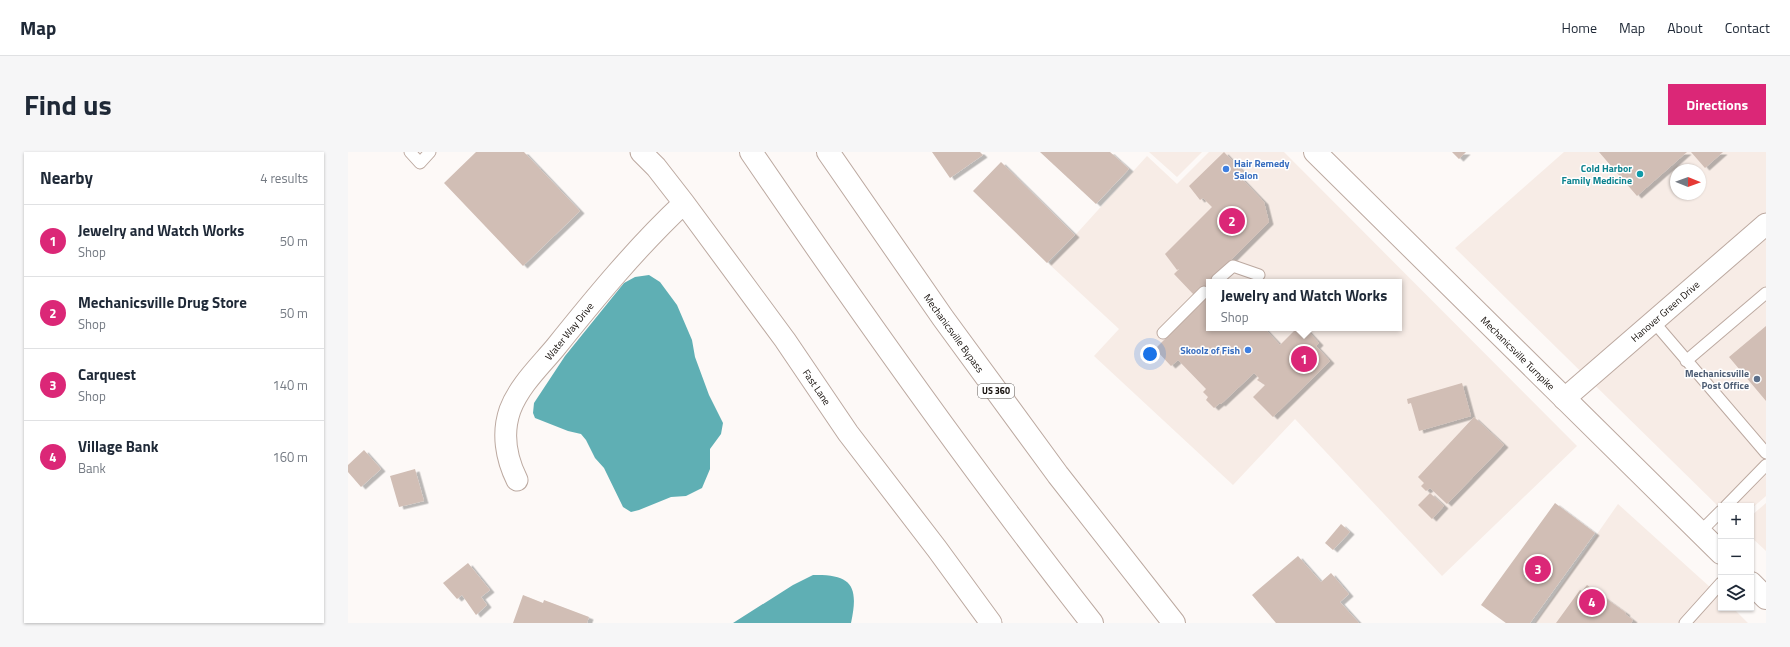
<!DOCTYPE html>
<meta charset="utf-8">
<style>
body{margin:0;font-family:"Titillium Web",sans-serif;background:#f6f6f7;color:#1f2937}
.controls{position:absolute;right:12px;bottom:12px;display:grid;overflow:hidden;border-radius:0px;box-shadow:0 1px 3px #0004}
.controls button{width:36px;height:36px;display:grid;place-items:center;padding:0;border:0;border-bottom:1px solid #e0e1e3;background:#fff;color:#1f2937;font:20px sans-serif}
.compass{position:absolute;left:1322px;top:12px;width:36px;height:36px;border-radius:50%;background:#fff;box-shadow:0 1px 3px #0004;rotate:91deg}
.you{position:absolute;left:802px;top:202px;width:14px;height:14px;margin:-10px;border:3px solid #fff;border-radius:50%;background:#1a73e8;box-shadow:0 0 0 6px #1a73e833}
.badge{display:grid;place-items:center;width:26px;height:26px;border-radius:50%;background:#db2777;color:#fff;font-size:13px;font-weight:700}
.pin{position:absolute;translate:-50% -50%;border:2px solid #fff;box-shadow:0 1px 4px #0006}
.popup{position:absolute;left:858px;top:127px;width:196px;height:52px;box-sizing:border-box;display:grid;place-content:center;border-radius:0px;background:#fff;filter:drop-shadow(0 1px 3px #0005);font-size:13px;white-space:nowrap;color:#747a83}
.popup b{font-size:15px;color:#1f2937}
.popup::after{content:'';position:absolute;left:50%;top:100%;margin-left:-8px;border:8px solid transparent;border-top-color:#fff}
.list{margin:0;padding:0;list-style:none}
h2{display:flex;justify-content:space-between;align-items:center;height:52px;margin:0;padding:0 16px;font-size:17px}
h2 small{font-size:13px;font-weight:400;color:#747a83}
.list li{display:grid;grid-template-columns:26px 1fr auto;gap:12px;align-items:center;box-sizing:border-box;height:72px;padding:0 16px;border-top:1px solid #e0e1e3}
.list b{display:block;font-size:15px;white-space:nowrap}
.list p{margin:0;font-size:13px;white-space:nowrap;color:#747a83}
.list em{font-size:13px;font-style:normal;color:#747a83}
.icon{flex:none;width:22px;height:22px;fill:none;stroke:currentColor;stroke-width:2;stroke-linecap:round;stroke-linejoin:round}
.map{position:relative;flex:none;width:1418px;height:471px;overflow:hidden;border-radius:0px}
header{display:flex;align-items:center;gap:24px;box-sizing:border-box;height:56px;padding:0 20px;background:#fff;border-bottom:1px solid #e0e1e3}
header strong{font-size:19px}
nav{display:flex;gap:22px;margin-inline-start:auto;font-size:14px}
.intro{display:flex;align-items:center;justify-content:space-between;box-sizing:border-box;height:96px;padding:0 24px}
h1{margin:0;font-size:28px}
.button{padding:10px 18px;border-radius:0px;background:#db2777;color:#fff;font-size:14px;font-weight:700}
main{display:flex;gap:24px;padding:0 24px}
aside{flex:1;background:#fff;border-radius:0px;box-shadow:0 1px 3px #0004}
.map>svg:first-child{display:block}
.built{fill:#f7ece6;fill-rule:evenodd}
.water{fill:#5fafb4}
.building{fill:#d1beb5;filter:url(#shadow)}
.lines{fill:none;stroke-linecap:round;stroke-linejoin:round}
.lane-casing{stroke:#bca9a0;stroke-width:13}
.street-casing{stroke:#bca9a0;stroke-width:23}
.secondary-casing{stroke:#bca9a0;stroke-width:24}
.highway-casing{stroke:#bca9a0;stroke-width:24}
.lane{stroke:#fff;stroke-width:11}
.street{stroke:#fff;stroke-width:21}
.secondary{stroke:#fff;stroke-width:22}
.highway{stroke:#fff;stroke-width:22}
.shop-dot{fill:#3f7fe0;stroke:#fff;stroke-width:1.5}
.culture-dot{fill:#0f9aa8;stroke:#fff;stroke-width:1.5}
.service-dot{fill:#5c6f8a;stroke:#fff;stroke-width:1.5}
.labels{text-anchor:middle;stroke-width:3;stroke-linejoin:round;paint-order:stroke}
.shield{fill:#fff;stroke:#5a5653;stroke-width:1}
.shield-label{font-size:9px;font-weight:bold;fill:#130d09}
.shop-label{font-size:10px;font-weight:bold;fill:#366cbe;stroke:#fff;text-anchor:start}
.culture-label{font-size:10px;font-weight:bold;fill:#0d838f;stroke:#fff;text-anchor:end}
.street-label{font-size:10px;fill:#130d09;stroke:#fff}
.service-label{font-size:10px;font-weight:bold;fill:#4e5e75;stroke:#fff;text-anchor:end}
</style>
<header>
<strong>Map</strong>
<nav><a>Home</a><a>Map</a><a>About</a><a>Contact</a></nav>
</header>
<div class="intro"><h1>Find us</h1><a class="button">Directions</a></div>
<main>
<aside>
<h2>Nearby<small>4 results</small></h2>
<ul class="list">
<li><span class="badge">1</span><div><b>Jewelry and Watch Works</b><p>Shop</p></div><em>50 m</em></li>
<li><span class="badge">2</span><div><b>Mechanicsville Drug Store</b><p>Shop</p></div><em>50 m</em></li>
<li><span class="badge">3</span><div><b>Carquest</b><p>Shop</p></div><em>140 m</em></li>
<li><span class="badge">4</span><div><b>Village Bank</b><p>Bank</p></div><em>160 m</em></li>
</ul>
</aside>
<div class="map">
<svg width="1418" height="471" viewBox="0 0 1418 471">
<defs>
<filter id="shadow"><feDropShadow dx="4.5" dy="2.5" stdDeviation="0" flood-color="#0004"/></filter>
</defs>
<rect width="100%" height="100%" fill="#fdf9f7"/>
<path class="built" d="M801,0H854L829,25Z
M861,0H936L1229,294L1094,424L947,267L885,333L746,204L771,177L701,112L799,4L829,32ZM861,130H1051V176H861Z
M1216,0H1418V344L1403,357V354H1373V357L1107,96ZM1328,18H1352V42H1328Z
M1418,351V399L1403,385V364Z
M1270,352L1373,445V456H1385L1400,471H1187Z"/>
<path class="water" d="M301,123L312,130L329,153L344,188L347,205L361,243L375,271L373,282L362,297V317L354,336L338,344L323,345L291,358L283,360L275,355L256,316L247,306L238,288L233,282L220,279L187,266L185,261L186,251L217,204L276,131L287,125Z
M465,423C504,422 511,434 503,471H385L445,433Z"/>
<path class="building" d="M128,0H176L232,59L175,114L96,31Z
M584,0H632L635,3L602,26Z
M692,0H762L781,17L748,52Z
M876,0L896,21L892,25L916,50L921,70L866,125L871,130H861V176H916L932,193L949,176H957L971,191L968,194L982,209L925,265L905,245L917,233L909,228L911,226L906,221L873,252L872,251L866,256L858,248L860,245L855,240L858,237L830,208L823,214L807,197L860,144L853,137L846,143L826,122L831,117L829,118L817,102L864,55L855,46L852,48L841,34Z
M1104,0H1118L1111,7Z
M1251,0H1339L1289,44Z
M1343,0H1375L1357,16Z
M653,10L727,83L699,111L625,39Z
M1418,174V249L1381,205Z
M1114,231L1123,264L1071,279L1063,251L1060,252L1059,247Z
M1126,265L1156,293L1099,352L1082,336L1078,339L1073,334L1076,331L1070,325Z
M16,298L33,317L13,335L0,320V313Z
M67,317L76,349L51,355L42,324Z
M1082,341L1096,354L1084,367L1070,353Z
M1207,351L1247,381L1182,471H1158L1133,453Z
M993,372L1002,380L985,398L977,391Z
M950,404L973,430L983,421L1001,442L992,450L1011,471H928L904,443Z
M120,411L142,438L133,445L139,453L128,463L114,443L109,447L95,431Z
M1239,433L1278,461L1277,462L1285,468L1283,471H1208L1232,438L1234,439Z
M175,443L195,451L196,448L241,465L239,471H165Z"/>
<g class="lines">
<g class="lane-casing">
<path id="lane" d="M62,0L72,11L82,0
M869,128L885,114L911,123
M1305,169L1418,301
M815,181L856,140
M1338,209L1418,141
M1378,354L1418,313
M1352,380L1373,359
M1337,471L1373,431"/>
</g>
<g class="street-casing">
<path id="street" d="M293,0L308,15L336,51L437,188L500,281L589,397L643,471
M1216,247L1418,72
M169,328C158,306 154,281 162,258C171,234 191,215 207,196C247,146 289,95 336,51"/>
</g>
<g class="secondary-casing">
<path id="secondary" d="M967,0L1373,401
M1403,431L1418,446"/>
</g>
<g class="highway-casing">
<path id="highway" d="M403,0C512,160 624,318 744,471
M480,0L595,166L710,323L826,471"/>
</g>
<use href="#lane" class="lane"/>
<use href="#street" class="street"/>
<use href="#secondary" class="secondary"/>
<use href="#highway" class="highway"/>
</g>
<g class="shop-dot">
<circle cx="878" cy="17" r="4"/>
<circle cx="900" cy="198" r="4"/>
</g>
<circle class="culture-dot" cx="1292" cy="22" r="4"/>
<circle class="service-dot" cx="1409" cy="227" r="4"/>
<g class="labels">
<rect class="shield" x="630" y="232" width="36" height="14" rx="3"/>
<g class="shield-label">
<text x="648" y="242">US 360</text>
</g>
<g class="shop-label">
<text x="886" y="15">Hair Remedy<tspan x="886" dy="12">Salon</tspan></text>
<text x="892" y="202" text-anchor="end">Skoolz of Fish</text>
</g>
<g class="culture-label">
<text x="1284" y="20">Cold Harbor<tspan x="1284" dy="12">Family Medicine</tspan></text>
</g>
<g class="street-label">
<text transform="translate(1317 159) rotate(-41)" y="4">Hanover Green Drive</text>
<text transform="translate(221 179) rotate(-51)" y="4">Water Way Drive</text>
<text transform="translate(606 181) rotate(54)" y="4">Mechanicsville Bypass</text>
<text transform="translate(1170 201) rotate(45)" y="4">Mechanicsville Turnpike</text>
<text transform="translate(469 235) rotate(56)" y="4">Fast Lane</text>
</g>
<g class="service-label">
<text x="1401" y="225">Mechanicsville<tspan x="1401" dy="12">Post Office</tspan></text>
</g>
</g>
</svg>
<div class="controls">
<button>+</button>
<button>−</button>
<button><svg class="icon" aria-label="layers" viewBox="0 0 24 24"><path d="M12 4l9 5-9 5-9-5zM3 14l9 5 9-5"/></svg></button>
</div>
<svg class="compass" viewBox="-18 -18 36 36"><path d="M0-13l5 13h-10z" fill="#e53935"/><path d="M0 13l5-13h-10z" fill="#747a83"/></svg>
<div class="you"></div>
<div class="pin badge" style="left:956px;top:207px">1</div>
<div class="popup"><b>Jewelry and Watch Works</b>Shop</div>
<div class="pin badge" style="left:884px;top:69px">2</div>
<div class="pin badge" style="left:1190px;top:417px">3</div>
<div class="pin badge" style="left:1244px;top:450px">4</div>
</div>
</main>
